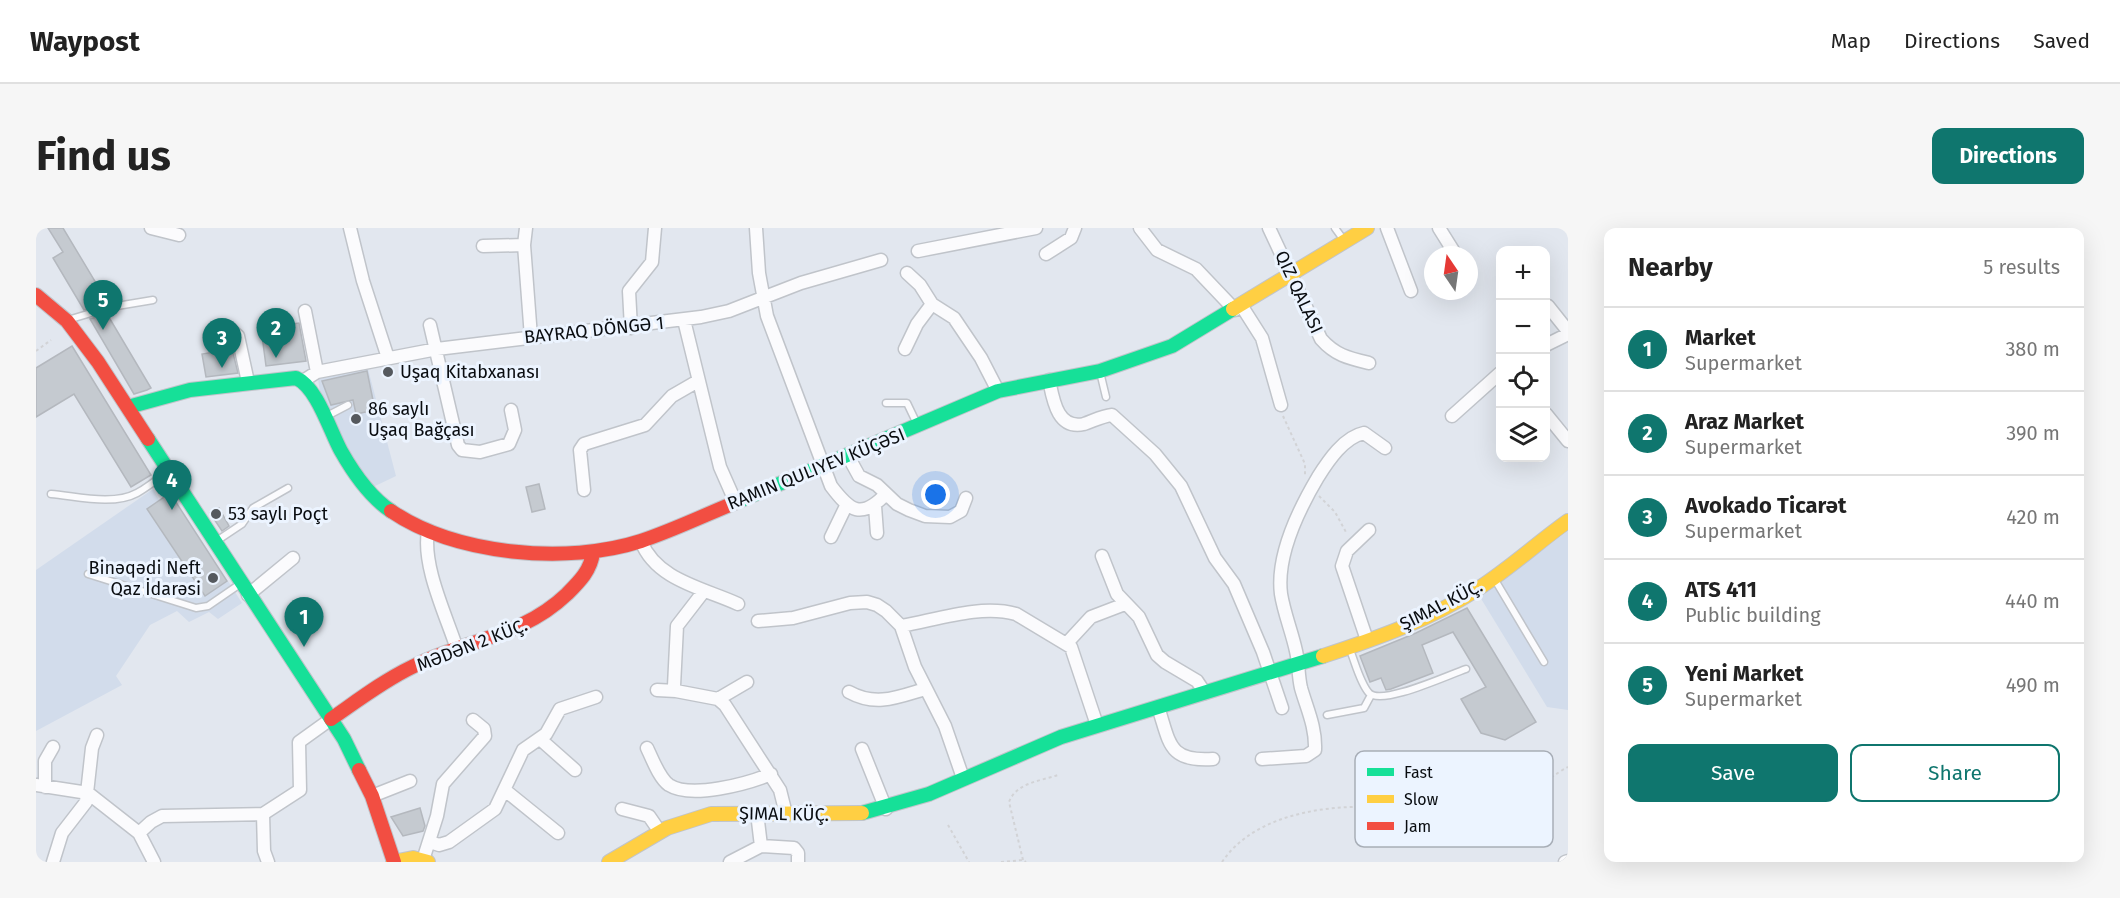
<!DOCTYPE html>
<meta charset="utf-8">
<style>
body{margin:0;font-family:"Fira Sans",sans-serif;background:#f6f6f6;color:#222}
.controls{position:absolute;right:18px;top:18px;display:grid;overflow:hidden;border-radius:12px;box-shadow:0 6px 24px #0002}
.controls button{width:54px;height:54px;display:grid;place-items:center;padding:0;border:0;border-bottom:2px solid #e0e0e0;background:#fff;color:#222;font:30px sans-serif}
.compass{position:absolute;left:1388px;top:18px;width:54px;height:54px;border-radius:50%;background:#fff;box-shadow:0 6px 24px #0002;rotate:347deg}
.you{position:absolute;left:900px;top:267px;width:21px;height:21px;margin:-15px;border:4px solid #fff;border-radius:50%;background:#1a73e8;box-shadow:0 0 0 9px #1a73e833}
.badge{display:grid;place-items:center;width:39px;height:39px;border-radius:50%;background:#0f766e;color:#fff;font-size:20px;font-weight:700}
.pin{position:absolute;translate:-50% -50px;filter:drop-shadow(0 2px 3px #0008)}
.pin::after{content:'';position:absolute;top:32px;width:21px;height:18px;background:inherit;clip-path:polygon(0 0,100% 0,50% 100%)}
.list{margin:0;padding:0;list-style:none}
h2{display:flex;justify-content:space-between;align-items:center;height:78px;margin:0;padding:0 24px;font-size:26px}
h2 small{font-size:20px;font-weight:400;color:#767676}
.list li{display:grid;grid-template-columns:39px 1fr auto;gap:18px;align-items:center;box-sizing:border-box;height:84px;padding:0 24px;border-top:2px solid #e0e0e0}
.list b{display:block;font-size:22px;white-space:nowrap}
.list p{margin:0;font-size:20px;white-space:nowrap;color:#767676}
.list em{font-size:20px;font-style:normal;color:#767676}
.actions{display:flex;gap:12px;padding:18px 24px}
.actions a{flex:1;padding:14px 0;border:2px solid #0f766e;border-radius:12px;text-align:center;font-size:21px;color:#0f766e}
.actions .main{background:#0f766e;color:#fff}
.icon{flex:none;width:33px;height:33px;fill:none;stroke:currentColor;stroke-width:2;stroke-linecap:round;stroke-linejoin:round}
.map{position:relative;flex:none;width:1532px;height:634px;overflow:hidden;border-radius:12px}
header{display:flex;align-items:center;gap:36px;box-sizing:border-box;height:84px;padding:0 30px;background:#fff;border-bottom:2px solid #e0e0e0}
header strong{font-size:28px}
nav{display:flex;gap:33px;margin-inline-start:auto;font-size:21px}
.intro{display:flex;align-items:center;justify-content:space-between;box-sizing:border-box;height:144px;padding:0 36px}
h1{margin:0;font-size:42px}
.button{padding:15px 27px;border-radius:12px;background:#0f766e;color:#fff;font-size:21px;font-weight:700}
main{display:flex;gap:36px;padding:0 36px}
aside{flex:1;background:#fff;border-radius:12px;box-shadow:0 6px 24px #0002}
.map>svg:first-child{display:block}
.built{fill:#d2dceb}
.building{fill:#c5cad0;stroke:#b4b8be;stroke-width:1.5}
.lines{fill:none;stroke-linecap:round;stroke-linejoin:round}
.lane-casing{stroke:#c0c4ca;stroke-width:9}
.street-casing{stroke:#c0c4ca;stroke-width:15}
.fast-casing{stroke:#c0c4ca;stroke-width:16}
.slow-casing{stroke:#c0c4ca;stroke-width:16}
.jam-casing{stroke:#c0c4ca;stroke-width:16}
.path{stroke:#d2d3d6;stroke-width:2;stroke-dasharray:3 3;stroke-linecap:butt}
.lane{stroke:#fbfbfd;stroke-width:6}
.street{stroke:#fbfbfd;stroke-width:12}
.fast{stroke:#16e098;stroke-width:14}
.slow{stroke:#ffcf43;stroke-width:14}
.jam{stroke:#f24e42;stroke-width:14}
.poi-dot{fill:#55595e;stroke:#ecf4ff;stroke-width:2}
.labels{text-anchor:middle;stroke-width:6;stroke-linejoin:round;paint-order:stroke}
.street-label{font-size:18px;fill:#090c10;stroke:#ecf4ff}
.poi-label{font-size:18px;fill:#090c10;stroke:#ecf4ff;text-anchor:start}
.key{fill:#ecf4ff;stroke:#a8aeb7;stroke-width:1.5}
.key-label{font-size:16px;fill:#090c10}
</style>
<header>
<strong>Waypost</strong>
<nav><a>Map</a><a>Directions</a><a>Saved</a></nav>
</header>
<div class="intro"><h1>Find us</h1><a class="button">Directions</a></div>
<main>
<div class="map">
<svg width="1532" height="634" viewBox="0 0 1532 634">
<rect width="100%" height="100%" fill="#e2e7ef"/>
<path class="built" d="M332,141L360,248L337,259L314,226L284,165L282,151Z
M117,261L123,272L111,281L168,368L192,353L206,375L182,391L173,384L153,394L141,383L114,397L80,448L86,457L0,503V342Z
M1532,303V482L1511,479L1444,369Z"/>
<path class="building" d="M12,0H27L69,70L64,73L66,76L48,82L17,30L27,24Z
M71,86L115,160L111,162L98,166L54,91Z
M263,95L270,133L230,138L225,100Z
M36,118L115,247L95,259L38,166L0,189V140Z
M196,121L202,145L170,149L166,126Z
M331,143L339,182L320,186L317,172L295,177L286,153Z
M503,256L509,281L496,284L490,259Z
M134,265L191,353L169,368L111,281Z
M183,280L193,298L186,303L174,285Z
M1431,380L1500,494L1469,512L1445,505L1425,471L1450,459L1417,404L1386,417L1397,445L1355,461L1350,462L1345,450L1334,454L1324,428L1380,405Z
M384,580L389,598L387,603L367,608L355,589Z"/>
<g class="lines">
<g class="lane-casing">
<path id="lane" d="M1299,0L1307,11
M35,91L75,79L117,72
M1064,144L1070,169
M850,175H871L882,198
M289,189L312,177
M15,266C40,268 77,278 101,265C112,259 122,251 132,243
M182,312L206,296L217,280L252,260
M52,346L160,380L172,378L204,356
M1459,352L1508,434
M1314,422C1319,434 1324,455 1333,465C1346,478 1412,447 1430,441
M1291,487L1328,480L1335,467"/>
</g>
<g class="street-casing">
<path id="street" d="M115,0L143,7
M314,0L327,53L352,130
M490,0L488,17L495,109
M720,0L723,45L731,88L795,258C814,283 825,292 850,266
M1104,0L1121,22L1160,41L1199,82
M1233,0L1285,111C1299,127 1312,130 1333,135
M1351,0L1375,63
M1403,0L1418,24
M447,18L488,17
M882,23L1000,0
M1010,26L1035,10L1039,0
M871,45L884,57L896,76L918,90L945,130L962,163
M1205,77L1226,110L1245,177
M1512,78L1532,103
M269,83L281,144
M648,92L684,239L699,273
M394,97L422,217L426,222L444,224L473,216L479,202L475,182
M595,100L593,63L616,34L619,0
M174,107L196,103L202,108L212,154
M1510,117L1532,106
M869,121L881,96L896,76
M1013,152C1017,171 1021,202 1048,196C1057,193 1066,188 1076,187L1119,226L1145,258L1179,330L1198,356L1227,424L1246,480
M267,153L281,144L401,121L665,89L693,83L765,55L845,32
M1510,186L1532,213
M1416,188L1464,145
M812,228L823,248L841,257L861,276L873,282L889,288L914,289L925,283L930,270
M548,262L544,222L548,216L609,197L636,168L662,153
M839,278L841,305
M392,303C386,338 410,387 421,421
M795,309L810,278
M605,313C620,352 667,360 702,376
M1066,328L1081,366L1103,389L1121,427L1129,434L1161,453L1169,465
M668,363L641,398L638,458L640,463L682,471L689,477L744,562L750,586
M212,367L257,330
M722,393L757,390L814,375L831,374L841,377L850,383L865,398L879,439L909,498L927,550
M865,398C900,392 944,376 980,386L1035,419L1061,497
M1331,412L1306,338L1311,323L1333,302
M1031,415L1055,389L1089,376
M621,462L640,463
M813,464C840,479 862,469 889,461
M682,471L711,454
M1122,479C1134,515 1132,534 1177,531
M504,511L539,542
M611,520C616,530 623,550 633,557C655,571 711,556 735,546
M826,521L850,581
M1226,531L1270,528L1279,522C1280,499 1271,481 1265,460C1262,447 1263,436 1260,423C1256,404 1248,385 1245,366C1240,327 1263,281 1282,249C1292,233 1308,209 1328,205L1349,220
M0,557L52,565L103,605L118,634
M9,559V533L17,519
M470,563L522,605
M336,568L374,553
M586,581L613,588L624,604
M721,585L725,618
M227,586L264,562L263,514L295,491
M103,605L115,594L126,588L227,586L228,623L232,634
M394,614L403,617L413,614L459,581L487,522L510,506L524,481L560,469
M387,632L401,588L407,556L449,508L448,501L437,492
M17,634L26,605L50,574L56,520L61,507
M694,634L725,618L758,620L762,625V634
M1529,634L1532,633"/>
</g>
<g class="fast-casing">
<path id="fast" d="M92,179L154,162L260,150C281,159 294,203 305,223C318,246 334,269 355,283
M112,211L308,511L323,542
M703,273L962,163L1064,143L1136,118L1197,81
M826,585L893,566L1025,509L1287,428"/>
</g>
<g class="slow-casing">
<path id="slow" d="M1197,81L1331,0
M1287,428C1339,411 1393,392 1440,362C1472,342 1501,315 1532,293
M357,634L377,630L392,634
M573,634L631,600L675,586L826,585"/>
</g>
<g class="jam-casing">
<path id="jam" d="M0,67L31,93L62,134L112,211
M355,283C420,327 531,337 605,313C638,302 671,286 703,273
M295,491C321,473 347,453 376,439C430,411 485,410 531,366C544,353 555,342 557,324
M323,542L336,568L358,634"/>
</g>
<path class="path" d="M0,123L15,112
M1247,188L1269,236V249
M1283,268L1299,284L1311,306
M912,597L933,634
M987,632L973,574C980,555 1004,553 1022,547
M965,634L987,632L990,634
M1186,634C1221,582 1304,574 1362,581C1388,584 1416,595 1443,594C1466,592 1508,551 1532,539"/>
<use href="#lane" class="lane"/>
<use href="#street" class="street"/>
<use href="#fast" class="fast"/>
<use href="#slow" class="slow"/>
<use href="#jam" class="jam"/>
</g>
<g class="poi-dot">
<circle cx="352" cy="144" r="6"/>
<circle cx="320" cy="191" r="6"/>
<circle cx="180" cy="286" r="6"/>
<circle cx="177" cy="350" r="6"/>
</g>
<g class="labels">
<g class="street-label">
<text transform="translate(1263 64) rotate(65)" y="6">QIZ QALASI</text>
<text transform="translate(558 102) rotate(-6)" y="6">BAYRAQ DÖNGƏ 1</text>
<text transform="translate(780 241) rotate(-22)" y="6">RAMIN QULIYEV KÜÇƏSI</text>
<text transform="translate(1405 377) rotate(-27)" y="6">ŞIMAL KÜÇ.</text>
<text transform="translate(436 417) rotate(-21)" y="6">MƏDƏN 2 KÜÇ.</text>
<text transform="translate(748 586) rotate(1)" y="6">ŞIMAL KÜÇ.</text>
</g>
<g class="poi-label">
<text x="364" y="150">Uşaq Kitabxanası</text>
<text x="332" y="187">86 saylı<tspan x="332" dy="21">Uşaq Bağçası</tspan></text>
<text x="192" y="292">53 saylı Poçt</text>
<text x="165" y="346" text-anchor="end">Binəqədi Neft<tspan x="165" dy="21">Qaz İdarəsi</tspan></text>
</g>
</g>
<rect x="1319" y="523" width="198" height="96" rx="9" class="key"/>
<rect x="1331" y="540" width="27" height="8" fill="#16e098"/>
<rect x="1331" y="567" width="27" height="8" fill="#ffcf43"/>
<rect x="1331" y="594" width="27" height="8" fill="#f24e42"/>
<g class="key-label">
<text x="1368" y="550">Fast</text>
<text x="1368" y="577">Slow</text>
<text x="1368" y="604">Jam</text>
</g>
</svg>
<div class="controls">
<button>+</button>
<button>−</button>
<button><svg class="icon" aria-label="locate" viewBox="0 0 24 24"><circle cx="12" cy="12" r="6"/><path d="M12 2v4M12 18v4M2 12h4M18 12h4"/></svg></button>
<button><svg class="icon" aria-label="layers" viewBox="0 0 24 24"><path d="M12 4l9 5-9 5-9-5zM3 14l9 5 9-5"/></svg></button>
</div>
<svg class="compass" viewBox="-18 -18 36 36"><path d="M0-13l5 13h-10z" fill="#e53935"/><path d="M0 13l5-13h-10z" fill="#767676"/></svg>
<div class="you"></div>
<div class="pin badge" style="left:268px;top:419px">1</div>
<div class="pin badge" style="left:240px;top:130px">2</div>
<div class="pin badge" style="left:186px;top:140px">3</div>
<div class="pin badge" style="left:136px;top:282px">4</div>
<div class="pin badge" style="left:67px;top:102px">5</div>
</div>
<aside>
<h2>Nearby<small>5 results</small></h2>
<ul class="list">
<li><span class="badge">1</span><div><b>Market</b><p>Supermarket</p></div><em>380 m</em></li>
<li><span class="badge">2</span><div><b>Araz Market</b><p>Supermarket</p></div><em>390 m</em></li>
<li><span class="badge">3</span><div><b>Avokado Ticarət</b><p>Supermarket</p></div><em>420 m</em></li>
<li><span class="badge">4</span><div><b>ATS 411</b><p>Public building</p></div><em>440 m</em></li>
<li><span class="badge">5</span><div><b>Yeni Market</b><p>Supermarket</p></div><em>490 m</em></li>
</ul>
<div class="actions"><a class="main">Save</a><a>Share</a></div>
</aside>
</main>
